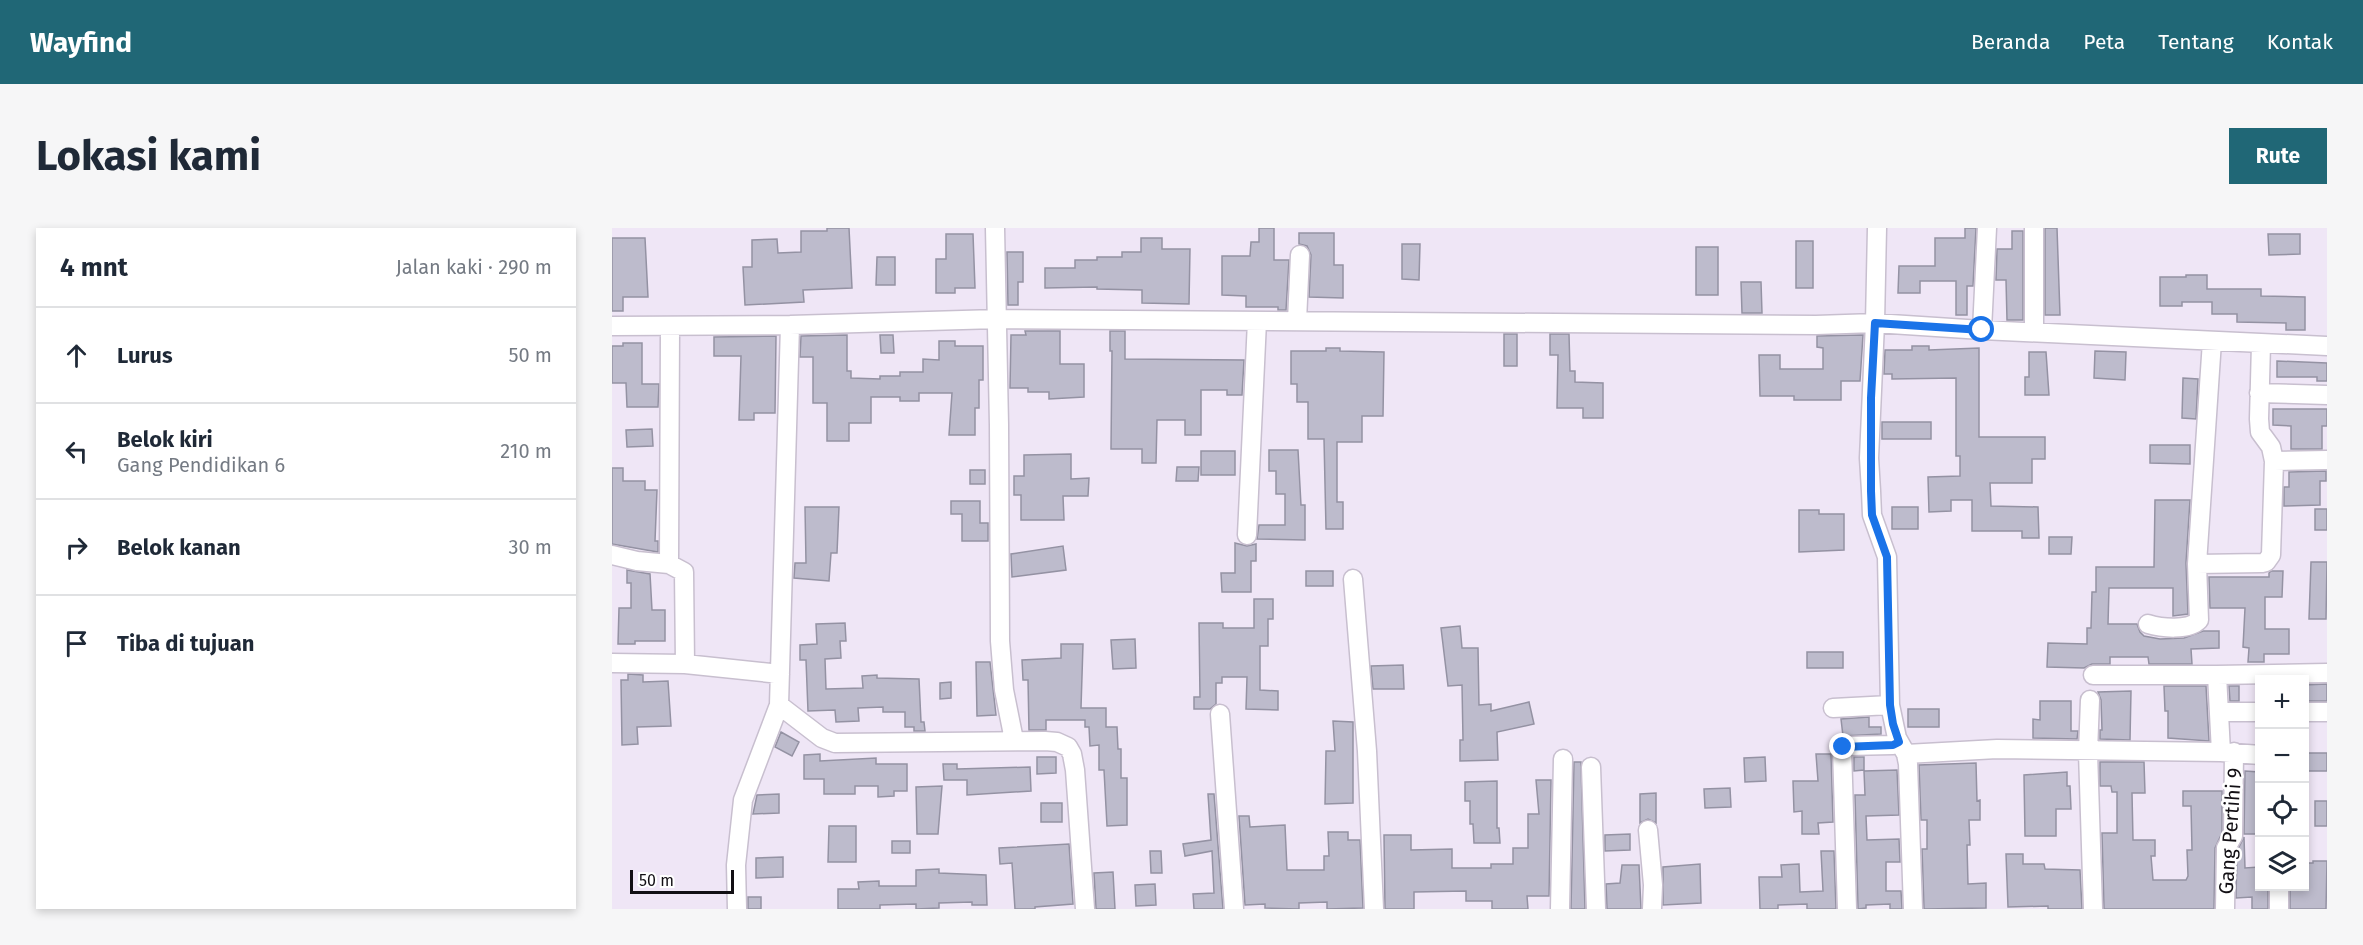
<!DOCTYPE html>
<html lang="id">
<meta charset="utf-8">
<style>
body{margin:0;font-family:"Fira Sans",sans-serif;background:#f6f6f7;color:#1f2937}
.controls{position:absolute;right:18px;bottom:18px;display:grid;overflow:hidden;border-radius:0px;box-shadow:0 3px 9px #0003}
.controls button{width:54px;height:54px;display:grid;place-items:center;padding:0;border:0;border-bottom:2px solid #e0e1e3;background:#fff;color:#1f2937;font:30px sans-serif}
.scale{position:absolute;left:18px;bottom:15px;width:104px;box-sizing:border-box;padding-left:6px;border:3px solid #120f14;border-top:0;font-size:16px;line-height:21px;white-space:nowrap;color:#120f14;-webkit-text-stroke:4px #fff;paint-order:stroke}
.stop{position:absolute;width:18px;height:18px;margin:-14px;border:4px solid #1a73e8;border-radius:50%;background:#fff}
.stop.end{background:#1a73e8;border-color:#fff;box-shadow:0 2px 6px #0008}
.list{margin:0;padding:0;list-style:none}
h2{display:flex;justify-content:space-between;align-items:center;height:78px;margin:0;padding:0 24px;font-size:26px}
h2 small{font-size:20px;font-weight:400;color:#747a83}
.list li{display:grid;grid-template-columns:39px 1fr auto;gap:18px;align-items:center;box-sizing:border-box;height:96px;padding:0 24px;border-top:2px solid #e0e1e3}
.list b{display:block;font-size:22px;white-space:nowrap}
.list p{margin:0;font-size:20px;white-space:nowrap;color:#747a83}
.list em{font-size:20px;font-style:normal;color:#747a83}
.icon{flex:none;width:33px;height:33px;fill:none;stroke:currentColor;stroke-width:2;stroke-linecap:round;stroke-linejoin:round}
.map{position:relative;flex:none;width:1715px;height:681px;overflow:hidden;border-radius:0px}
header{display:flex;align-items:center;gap:36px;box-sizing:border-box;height:84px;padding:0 30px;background:#206776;color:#fff}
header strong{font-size:28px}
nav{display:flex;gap:33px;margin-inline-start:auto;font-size:21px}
.intro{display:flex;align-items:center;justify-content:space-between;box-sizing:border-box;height:144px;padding:0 36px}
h1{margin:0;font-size:42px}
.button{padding:15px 27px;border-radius:0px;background:#206776;color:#fff;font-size:21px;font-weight:700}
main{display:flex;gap:36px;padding:0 36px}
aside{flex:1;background:#fff;border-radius:0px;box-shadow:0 3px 9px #0003}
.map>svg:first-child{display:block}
.building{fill:#bdbbcc;stroke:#9492a3;stroke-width:1.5}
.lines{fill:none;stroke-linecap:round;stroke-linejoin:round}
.minor-casing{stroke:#c8bfcf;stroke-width:21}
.minor{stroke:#fff;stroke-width:18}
.route{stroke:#1a73e8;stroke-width:8}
.labels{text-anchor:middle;stroke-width:5;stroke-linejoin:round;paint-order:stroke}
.street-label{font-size:20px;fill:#120f14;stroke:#fff}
</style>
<header>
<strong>Wayfind</strong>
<nav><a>Beranda</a><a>Peta</a><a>Tentang</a><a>Kontak</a></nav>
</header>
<div class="intro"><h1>Lokasi kami</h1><a class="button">Rute</a></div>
<main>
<aside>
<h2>4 mnt<small>Jalan kaki · 290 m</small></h2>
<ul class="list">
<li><svg class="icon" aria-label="ahead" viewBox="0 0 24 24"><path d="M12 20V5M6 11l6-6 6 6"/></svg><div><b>Lurus</b></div><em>50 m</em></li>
<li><svg class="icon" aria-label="left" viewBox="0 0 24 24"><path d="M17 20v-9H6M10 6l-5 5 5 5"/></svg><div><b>Belok kiri</b><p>Gang Pendidikan 6</p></div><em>210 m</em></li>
<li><svg class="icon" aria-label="right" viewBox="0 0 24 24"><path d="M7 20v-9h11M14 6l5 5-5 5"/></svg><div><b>Belok kanan</b></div><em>30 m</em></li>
<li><svg class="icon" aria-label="arrive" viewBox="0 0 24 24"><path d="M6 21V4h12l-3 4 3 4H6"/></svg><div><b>Tiba di tujuan</b></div></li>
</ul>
</aside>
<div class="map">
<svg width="1715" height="681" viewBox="0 0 1715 681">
<rect width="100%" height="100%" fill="#efe6f6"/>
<path class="building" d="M215,0H237L240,60L191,62L192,74L133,77L131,39H140V12L165,11L166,25L189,24V3H215Z
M647,0H662V32H677L674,82H666V79H634V68L610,67V28H638L639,14H647Z
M1353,0H1364L1361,58H1355V87H1344V53H1308V65H1286L1287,38H1323V10H1353Z
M1433,0H1445L1448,87H1433Z
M1400,3H1411V92H1395L1394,52H1384L1385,21H1400Z
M687,5H722V37H731V70L697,69L699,27L695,18L687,16Z
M334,6H361L363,60H343V65H324V31H334Z
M1656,6H1688V26L1657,27Z
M0,10H33L36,69H11V83H0Z
M529,10H550V21H578L577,76L530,75V62L485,61V59L433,60V40H463V32H485V29H510V24H529Z
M1184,13H1201V60H1184Z
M790,16H808L807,52L790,51Z
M1084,19H1106V67H1084Z
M395,24H411V54H406V77H396Z
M265,29H283V57H264Z
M1574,47H1595V61H1649V68L1693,69V102H1674V95L1625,94V86H1600V74H1570V78H1548V49H1574Z
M1129,54H1149L1150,85H1130Z
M413,103H448V136H472V169L437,171V164H416V160H398L399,107H414Z
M498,103H513V131L632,132L630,167H615V162H589V207H573V192H545L544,235H530V221H499L500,123H498Z
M892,106H905V138H892Z
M938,106H957L958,143H963V154L991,155V190H971V180H945L946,127H938Z
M235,107V143H239V150L268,151V148H288V144H311V131L327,132V113H343V118H371V152H367V180H363V207H337L340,165H307V173H288V169H259V195H237V213H215V175H201V129H188L189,108Z
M268,107H281L282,125H269Z
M1251,107L1248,153H1229V172H1182V168H1148L1147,127H1168V141H1211V120L1205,119V108Z
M164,108L163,185H142V192H127L129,128H102V109Z
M11,115H30V156H47L46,179H15L14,155H0V118H11Z
M1300,118H1317V122L1367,120V209H1433V231H1420V255H1378L1379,278L1426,279L1427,310H1410V303H1360V272H1339V283L1317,284L1316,249L1348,248V228H1344V150L1280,151V146H1272L1273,122H1300Z
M714,120H728V123L772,124L771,188H750V214H725V274H731V301H714L712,211H696V174H685V156H679V123H714Z
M1483,123L1514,124L1513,152L1482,150Z
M1417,124H1434L1437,167H1413V149H1417Z
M1665,133L1715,135V153H1705V149H1665Z
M1571,150L1586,151L1584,191L1570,190Z
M1661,181H1715V198H1710V221H1679V198L1661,197Z
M1270,194H1319V211H1270Z
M40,201L41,218L15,219L14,202Z
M1538,217H1578V236L1538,235Z
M657,222H686L689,277H693V312L645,311L647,297H673V266H664V243H657Z
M589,223H623V247H589Z
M459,226V251L477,250L476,268H451L452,292H409V267H402V248H412V227Z
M565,239H587L586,253H564Z
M0,240H11V253H33V262H45L43,313H46V324L0,316Z
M358,242H373V256H358Z
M1714,243V253H1708V277L1672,278V259H1677V244Z
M1543,272H1578L1574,335L1576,386L1561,388V360H1497L1496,396H1525L1528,404L1532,408L1548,411L1572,410L1591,403H1607V420L1579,421L1580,436H1537L1536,429H1498V436H1480L1472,440L1435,439L1436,415L1475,416V400H1479L1480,364H1484V339H1542Z
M339,273H368V295H376V313H350V286H339Z
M193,279H227L225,325H219L217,353L182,350L183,335H194Z
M1280,279H1306V301H1280Z
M1703,281H1715V302H1703Z
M1187,282H1207V286H1232V322L1187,324Z
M1437,309H1460L1459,326H1437Z
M623,315L635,318L644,316V333H639V364H610L609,345H623Z
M451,318L454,342L400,349L399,326Z
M1699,334H1715L1714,391H1697Z
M15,342L38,346L40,382H53V413H23V416H6L7,380H19V355H15Z
M694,343H721V358H694Z
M1659,343H1671L1670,369H1653V401H1677V426H1652V434H1636L1637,420L1631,419L1633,380H1598L1597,349H1657V345Z
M642,371H661V391H656V418H648V462L666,463V482L634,481L635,449H610V455H604V476L598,481H582V469H588L587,395H611V400H642Z
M233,395L234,413H228L229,430L213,431L214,461L251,460L250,448L265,447V450L307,451L309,494H312L313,503H302V499H293V484H271V479L246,480L247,493L224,494L223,482L196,483L194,432H188V417L205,416L204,396Z
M848,398L850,420H866L867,477L879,476V483L917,474L922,496L885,504L886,532L848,533V512H851L850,457L836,458L829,400Z
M523,411L524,440L501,441L499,412Z
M449,416H471L469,480H494V499H505L506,521H509V550H515V597L495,598L492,542H487V517L478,518L477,499H473V492H434V502H417L416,452H411L410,432L449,430Z
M1195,424H1231V440H1195Z
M364,434H378L384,487L365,488Z
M791,437L792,461H761L759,438Z
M16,446L31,447V454L56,453L59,498L25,499L26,516L10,517L9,452H16Z
M339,454V470L328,471V455Z
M1715,456V473H1692V457Z
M1552,458H1594L1597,513L1556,510V483H1553Z
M1617,458H1627V473H1618Z
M1519,463L1518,512L1488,511V502H1490L1489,472L1486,464Z
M1428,473H1459V503H1466L1465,511L1421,510V491L1428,492Z
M1296,481H1327V499H1296Z
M1257,489V499H1269V506L1231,508L1229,491Z
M721,493L741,494V575L713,576L714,523H723Z
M169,504L187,514L180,528L163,519Z
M1692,525H1715V543H1692Z
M208,526V533L264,530V536H295V563H282V568L266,569V558H243V566H212V551H192V527Z
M1204,526H1219L1221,594L1206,595L1207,606H1190V583L1182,584L1181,553H1206Z
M425,529H444V545L425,546Z
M1153,529L1154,553L1133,554L1132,530Z
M1242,529H1252V542L1242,543Z
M962,534H969L973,681H959Z
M1488,534H1532L1533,565H1520L1521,612H1543V628H1539L1541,652H1574L1576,648L1575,622H1580L1579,578H1571V563H1610V605L1603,620L1602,681H1492L1490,605H1505V564H1500L1499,558H1488Z
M1364,535L1365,573L1368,572V592H1357L1358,617H1355L1356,656L1374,655V680L1312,681L1310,621H1315V592H1309L1307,537Z
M331,536H345V541L418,539L419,563L355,567V552H332Z
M1285,542L1287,587L1254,588L1255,612L1287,611L1288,634H1274V663H1289L1290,681H1278V676L1254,677V680L1246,681L1243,567H1253L1252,543Z
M1633,543L1647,544V606H1632Z
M1455,544V558H1458L1459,581H1444V608H1413L1412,547Z
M924,552H939L937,668H915L916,681H880V673H854V663L802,664V681H773L772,607H799V622L840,621V640H879V636H901V620H916V586H927Z
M885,553V600H887L888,615H862L861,596H858V573H853V554Z
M330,558L326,606H305L304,559Z
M1118,560L1119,579L1093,580L1092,561Z
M1044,565V595L1036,591L1028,595V566Z
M167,566V585L141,586L145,567Z
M596,566H602L611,681H582L581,666L602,665L600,623L573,628L571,616L599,612Z
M1703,573H1715V598H1703Z
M429,575H450V594H429Z
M627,588H637L638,599L673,597L675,642H712V628H717L716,604H736V612H748L751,680L715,681V674L687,675V681L653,680V676L633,677Z
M217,598H244V634H216Z
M1018,606V622L993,623V607Z
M1632,609L1633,640L1647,639V658H1656V681H1640V669L1624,670L1625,623Z
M280,613H298V625H280Z
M457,616L461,676L423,679V681H403L400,635L388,636L387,620Z
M538,623H549L550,645H539Z
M1209,623H1222L1224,681H1195V676L1166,677V681H1148L1147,649H1170L1169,637L1187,636L1188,664L1211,663Z
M1394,626H1411V636H1432L1433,641L1468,642L1470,681H1436V678L1396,679Z
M171,629V649L144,650V630Z
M1701,633H1715L1714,681H1678V658H1692V635H1701Z
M1088,636L1089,675L1051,677V639Z
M1010,637H1027L1029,681H995L994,656L1008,655Z
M327,641V645L374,647L375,677H360V674L327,675V680L304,681V676L268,677V681H226V661H247L246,654L267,653V658H304V642Z
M501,644L503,681H484L482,645Z
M543,656L544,677L524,678L523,657Z
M136,669H149V681H136Z"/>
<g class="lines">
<g class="minor-casing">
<path id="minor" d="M383,0L387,197L388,413L392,462L402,512
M1265,0L1263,95L1257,230L1259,263L1260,287L1275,329L1278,477L1285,510L1294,526L1296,536L1301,681
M1422,0V104
M685,93L688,27
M178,97L167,477L210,510L223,515L433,513L445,514L456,519L460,526L463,542L473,681
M0,98L178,97L385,91L1204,97L1263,95L1370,102L1715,118
M1370,102L1375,0
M1647,165L1715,167
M1662,233L1715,232
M635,307L645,93
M0,327L25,333L57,336L72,344L73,436
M57,336L58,99
M1585,336L1650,335L1654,334L1659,327L1662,233L1659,219L1648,204L1647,191L1649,116
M741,351L755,523L762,681
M1536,396C1549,400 1577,403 1587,392L1585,336L1600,113
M0,435L73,436L168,446
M1481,447H1605
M1478,472L1476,524L1481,681
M1221,480L1278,477
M1607,484H1648
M1692,484H1715
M608,486L622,681
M1609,524L1605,447L1715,445
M1294,526L1385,521L1609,524L1648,527
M979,539L984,681
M1036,602L1041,657L1040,681
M1667,658V681
M125,681L124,637L131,572L167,477
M948,681L951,531
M1235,681L1230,521L1235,518L1281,517L1287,515
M1613,681L1614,620L1621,608L1622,524"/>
</g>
<use href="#minor" class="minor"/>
</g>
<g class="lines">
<path class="route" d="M1231,519L1281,517L1287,514L1281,496L1278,477L1275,329L1260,287L1259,263V170L1263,95L1370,102"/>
</g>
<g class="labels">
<g class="street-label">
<text transform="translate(1618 603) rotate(-86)" y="7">Gang Pertihi 9</text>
</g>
</g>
</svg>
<div class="controls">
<button>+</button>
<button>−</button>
<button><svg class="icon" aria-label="locate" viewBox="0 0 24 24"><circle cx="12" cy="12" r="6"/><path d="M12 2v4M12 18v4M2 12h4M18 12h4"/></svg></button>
<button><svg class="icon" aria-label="layers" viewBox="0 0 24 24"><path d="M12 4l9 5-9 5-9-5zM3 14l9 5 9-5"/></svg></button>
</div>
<div class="scale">50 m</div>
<div class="stop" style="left:1370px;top:102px"></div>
<div class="stop end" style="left:1231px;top:519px"></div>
</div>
</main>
